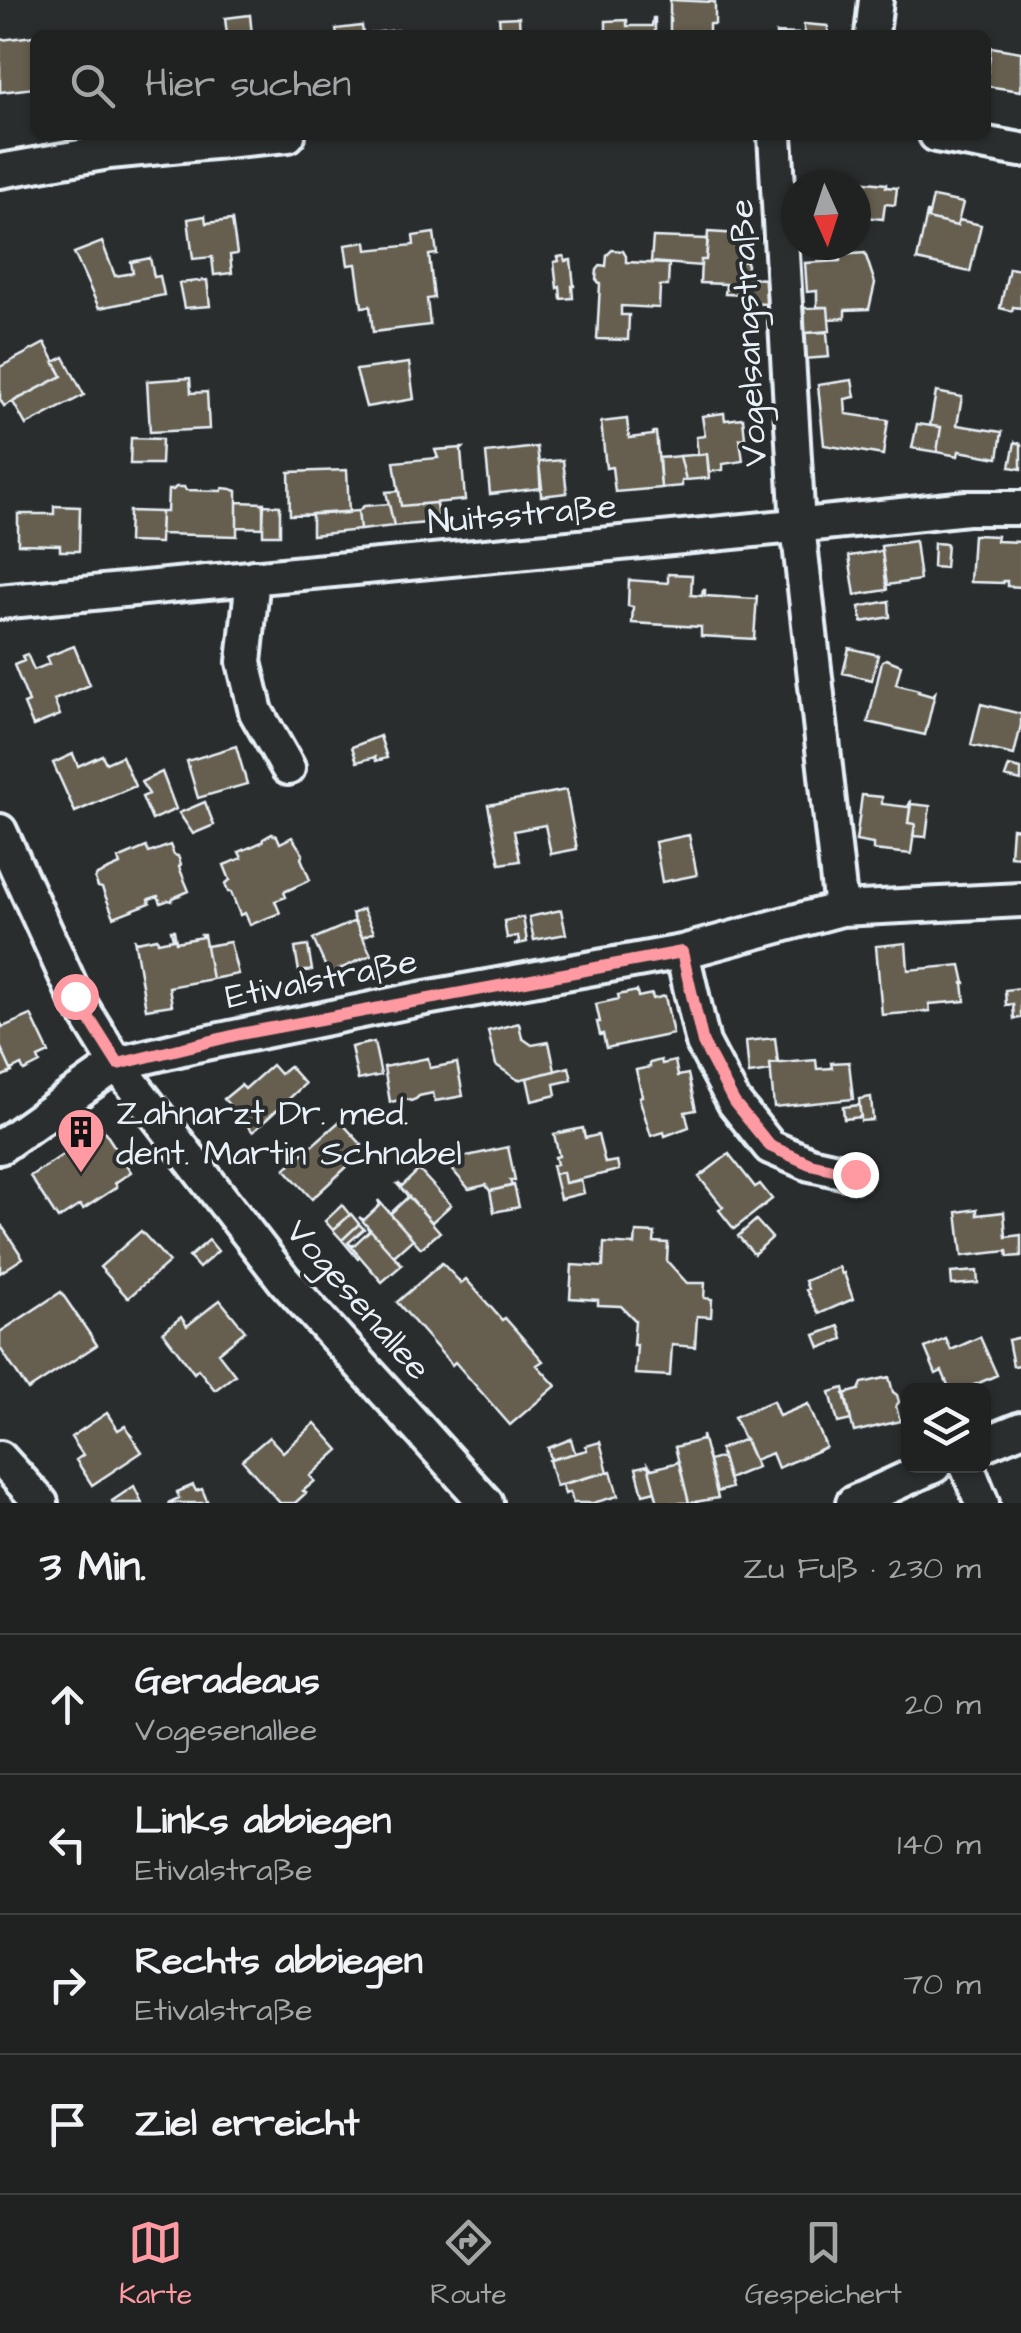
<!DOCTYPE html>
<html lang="de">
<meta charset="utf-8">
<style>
body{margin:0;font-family:"Architects Daughter",sans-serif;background:#2d2f2f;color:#f1f3f6}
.controls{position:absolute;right:30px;bottom:30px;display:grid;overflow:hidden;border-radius:15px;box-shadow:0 2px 8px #0004}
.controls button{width:90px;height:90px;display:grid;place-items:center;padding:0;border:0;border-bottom:2px solid #3d3f40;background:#202222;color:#f1f3f6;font:50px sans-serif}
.compass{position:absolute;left:781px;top:170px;width:90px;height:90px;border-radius:50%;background:#202222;box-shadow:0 2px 8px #0004;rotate:177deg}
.stop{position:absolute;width:30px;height:30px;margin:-22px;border:8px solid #ff9aa2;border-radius:50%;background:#fff}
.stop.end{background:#ff9aa2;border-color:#fff;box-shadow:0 2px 10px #0008}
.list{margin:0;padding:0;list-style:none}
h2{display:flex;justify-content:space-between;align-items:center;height:130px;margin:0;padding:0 40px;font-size:42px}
h2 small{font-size:32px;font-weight:400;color:#a2a4a5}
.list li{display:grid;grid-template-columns:65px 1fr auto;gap:30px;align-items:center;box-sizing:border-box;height:140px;padding:0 40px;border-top:2px solid #3d3f40}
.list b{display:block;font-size:38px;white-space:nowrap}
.list p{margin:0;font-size:32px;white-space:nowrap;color:#a2a4a5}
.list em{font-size:32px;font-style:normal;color:#a2a4a5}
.icon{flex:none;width:55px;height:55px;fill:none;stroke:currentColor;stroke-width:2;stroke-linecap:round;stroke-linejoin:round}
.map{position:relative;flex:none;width:1021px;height:1503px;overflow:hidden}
.search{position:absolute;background:#202222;box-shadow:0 2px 8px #0004;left:30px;right:30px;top:30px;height:110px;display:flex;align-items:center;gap:25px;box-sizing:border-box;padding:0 35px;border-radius:15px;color:#a2a4a5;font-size:38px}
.sheet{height:690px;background:#202222}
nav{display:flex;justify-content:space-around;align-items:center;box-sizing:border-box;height:140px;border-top:2px solid #3d3f40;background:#202222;font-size:28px;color:#a2a4a5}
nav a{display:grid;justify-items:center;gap:5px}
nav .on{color:#ff9aa2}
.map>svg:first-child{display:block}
.building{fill:#665f4f;stroke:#e8f1f8;stroke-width:2.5}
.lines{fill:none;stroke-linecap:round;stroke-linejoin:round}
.minor-casing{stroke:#e8f1f8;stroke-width:40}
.minor{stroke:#2a2d2e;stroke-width:32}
.route{stroke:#ff9aa2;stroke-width:12}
.labels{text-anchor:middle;stroke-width:8;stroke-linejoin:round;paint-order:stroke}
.street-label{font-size:35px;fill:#e8f1f8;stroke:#2a2d2e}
.poi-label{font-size:35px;fill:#e8f1f8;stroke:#2a2d2e;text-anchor:start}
</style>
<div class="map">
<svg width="1021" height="1503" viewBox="0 0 1021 1503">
<rect width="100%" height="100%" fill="#2a2d2e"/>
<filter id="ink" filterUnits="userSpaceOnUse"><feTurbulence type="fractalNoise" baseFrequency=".01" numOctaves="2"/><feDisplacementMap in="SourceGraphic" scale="20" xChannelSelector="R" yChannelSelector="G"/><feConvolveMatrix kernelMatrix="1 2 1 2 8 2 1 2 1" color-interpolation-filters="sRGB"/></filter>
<g filter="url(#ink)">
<path class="building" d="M670,0L715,2V24H709V35H670Z
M250,15L252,35H227L225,18Z
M519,17L520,35H460L459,30L500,27L499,18Z
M653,18H655V35H606V21L627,20V26H652Z
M804,24L828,26V35H776V33L804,34Z
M362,26L363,34L398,30L399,35H337L336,29Z
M34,36L35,88L0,92V40Z
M991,47L1021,52V91L986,86Z
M835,179L886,184V187L897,188L895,205L885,204L883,219L856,216V185H834Z
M933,197L963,203L957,226L928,219Z
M927,213L929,214L928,219L957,226L959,220L981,225L970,272L917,260Z
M205,216L206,223L232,220L237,254L230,255L232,273L214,275L212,257L193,259L188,219Z
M708,232L739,234L738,261L747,262L746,295L725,294L726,284L700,283L701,260H706Z
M434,233L437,254L429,255L434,298L427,299L430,325L373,332L370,306L362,307L356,264L348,265L345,245L366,242L367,250L414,245L413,236Z
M653,237L708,239L706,260H701V266L651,262Z
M102,242L115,276L133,273L131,262L150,258L154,277L160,276L164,295L99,308L74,253Z
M612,250L623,251L626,256V262L669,264L668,286H660L659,308L621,306V315H629L628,340L597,339L600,284L596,279L597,270L601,265L606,266L607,255Z
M865,253L875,283L869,309L845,310V318L829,319L828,307H817V291L807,292L805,263L840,261V255Z
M564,256L565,261L571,260L574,286H572L573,298L561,299L560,287L557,288L554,262L559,261L558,257Z
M1009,268L1021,270V308L1013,307L1012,311L1000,308Z
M746,278L770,279L768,304L745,303Z
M207,280L210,306L184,308L179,283Z
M828,307L830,331L805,333L804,308Z
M827,332L829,357L804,359L803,333Z
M45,343L62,376L4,406L0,399V367Z
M64,357L84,395L26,425L13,402L62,376L54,362Z
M409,363L414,399L366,407L356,370Z
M190,378L191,393L207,392L209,429L150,432L147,381Z
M852,380L855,397L845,399L846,414L888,420L883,455L824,445L818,385Z
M936,392L962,397L957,425L1002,432L998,458L959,451L958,456L937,452L941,427L930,426Z
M724,413L725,420L743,418L745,438L740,439L743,461L723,464V470L709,472L707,454L698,455L696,437L705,436L702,416Z
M627,419L629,438L653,435V432H656L661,488L615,492L612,467L606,468L601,422Z
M917,424L941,427L937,452L912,448Z
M131,438L162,439L161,464H130Z
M1015,442L1021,444V469L1010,467Z
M537,447L542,488L490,494L486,453Z
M463,448L461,450L465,500L401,506L394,462L438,458L435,450Z
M707,454L709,478L686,480L680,456Z
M680,456L686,480L682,481V486L661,488L659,458Z
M563,460L567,493L541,496L539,462Z
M347,470L349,513L290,515L289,472Z
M176,487H184L186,490L221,491L223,488L231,489L237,491V536L160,534L161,512H167L168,490H173Z
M399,491L401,506L436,503L438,522L394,526L386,492Z
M237,502L264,503L263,528L237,527Z
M389,504L394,526L360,530L358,511L364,506Z
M263,505L280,506V535H263Z
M54,506L80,507L79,551H60V545L18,544V514H54Z
M129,511L161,512L160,543L128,542Z
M358,511L360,530L312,535V514Z
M973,535L997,536L996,541L1021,542V587L1007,586V581H1003V583L970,582Z
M915,541L920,580L887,585L881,546Z
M934,543L947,544L945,568L933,567Z
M882,551L887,590L855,595L849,556Z
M668,574L692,575L691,595L702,596L703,590H705V596L756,599L757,595L754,639L701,636V627L632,623L633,607L628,606L629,580L668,583Z
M889,601L890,617L862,622L859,607Z
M74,646L90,685L54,700L60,715L33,726L24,704L29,702L14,665L24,661L22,656L27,654L34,670L49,664L46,657Z
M849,648L878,655L872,680L843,673Z
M886,659L901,665L896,684L919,690L918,692L932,696L935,693L925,735L868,722L882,661Z
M981,704L1021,714V725L1014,755L971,745Z
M380,736L387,758L376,761L375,757L357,762L352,747Z
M236,746L247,784L198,798L187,761Z
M73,754L78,766L102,755L106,763L122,756L135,786L75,812L53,763Z
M1009,766L1021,769V781L1005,777Z
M162,772L176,809L152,820L142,797L149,794L141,782Z
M566,790L577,849L551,854L545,825L514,831L520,861L500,864L488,805Z
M862,795L882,797V804L908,807L911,800L908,823L915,824L911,854L873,850V844L856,841Z
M205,802L214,825L193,834L179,813Z
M911,804L930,806L926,837L913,836L915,824L908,823Z
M1012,828L1021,829V857L1010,856Z
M272,834L277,836L280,843L292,837L303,854L301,858L310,880L284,892L286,897L275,901L280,913L250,925L245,913L240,915L231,892H228L225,884L230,880L224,865L242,858L239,852L262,842L263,839Z
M689,835L697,875L662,882L655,842Z
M170,845L174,855L178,856L181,864L179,867L189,891L173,898L172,901L169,900L161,903L158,896L149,899L150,903L114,917L102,888L98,887L95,879L97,875L120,865L118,859L146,847L149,853Z
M363,909L374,932L362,937L352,914Z
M561,910L566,934L534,940L529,917Z
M523,917L527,942L514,945L519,942L518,936L507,938L504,921Z
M355,921L371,955L329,974L313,939Z
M171,930H174L176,942L202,937L201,935H204L212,979L169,987L172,1005L146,1009L134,938L136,942L157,938L158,942L173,939Z
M230,942L238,974L212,979L206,946Z
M906,943L908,970L961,965L965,983H963L965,1001L929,1004L930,1011L882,1015L876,946Z
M308,946L312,970L299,972L295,948Z
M1021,988V1018L1014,1019L1013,1004L1006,1005L1005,990Z
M637,991L638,997L652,994L653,999L665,996L673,1034L606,1048L603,1034L600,1035L597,1022H600L596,1004L619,999L618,995Z
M31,1015L49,1053L38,1058L40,1063L24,1071L21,1065L11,1070L0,1046V1022L3,1027Z
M519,1023L522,1038L532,1045L549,1042L555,1071L518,1080L496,1065L488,1031Z
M775,1038L778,1063L770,1064L771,1071L749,1074L746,1041Z
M374,1042L381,1075L358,1080L351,1047Z
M0,1046L12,1072L0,1077Z
M428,1058L430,1068L457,1063L463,1096L435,1101L433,1093L419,1096L416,1099L411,1101L406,1099L390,1102L384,1067Z
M661,1060L662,1064L675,1061L678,1076L688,1074L696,1110L685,1112L689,1127L665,1136L664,1132L651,1136L639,1097L642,1096L636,1070L650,1067V1063Z
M816,1060L817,1069L832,1068L831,1063L849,1062L853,1099L774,1107L770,1064Z
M272,1065L280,1074L289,1066L305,1084L253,1132L224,1099L241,1085L245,1089Z
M569,1067L572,1080L554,1084L556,1095L532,1101L527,1078Z
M871,1097L873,1120L861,1121L859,1099Z
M859,1105L861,1117L844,1119L843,1107Z
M340,1121L362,1145L346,1159L350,1164L312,1199L285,1169Z
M583,1128L585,1138L598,1135L605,1163L617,1161L619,1170L565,1183L563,1172L554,1174L552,1165L557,1164L555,1157L559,1156L554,1134Z
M103,1129L131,1172L115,1183L117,1187L83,1209L80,1205L58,1219L30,1176Z
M508,1147L515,1180H510L512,1186L490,1191L486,1185L469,1189L450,1167L464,1163L463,1157Z
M729,1154L755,1187L760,1184L772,1199L734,1229L719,1210L723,1207L699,1177Z
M416,1167L451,1205L432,1222L397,1184L399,1183L402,1186L418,1171Z
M563,1172L565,1183L581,1180L584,1193L560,1199L554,1174Z
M514,1185L519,1207L494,1212L490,1191Z
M405,1192L440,1232L421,1248L387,1210L391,1213L408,1197Z
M378,1200L413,1239L394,1256L359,1217L364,1220L380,1205Z
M342,1205L350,1215L333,1230L325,1221Z
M977,1209V1215L1004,1212L1006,1237L1021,1235V1256L1008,1257L1007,1251L962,1256L957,1212Z
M351,1214L359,1224L342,1240L333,1230Z
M756,1220L772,1238L754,1254L738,1236Z
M0,1223L23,1258L0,1273Z
M359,1224L364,1229L348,1243L360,1257L358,1259L342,1240Z
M367,1226L402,1265L382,1282L348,1243L353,1246L369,1231Z
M141,1231L169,1262L128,1298L100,1267Z
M636,1232L655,1233L654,1242L668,1243L667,1261L687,1283H705L704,1298L712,1299L711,1317L697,1316L695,1347L672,1345L670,1376L635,1374L637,1345H633L635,1320L621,1306L598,1305V1300L570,1298L572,1265L603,1267L604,1243L635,1245Z
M209,1240L218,1251L199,1268L189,1257Z
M442,1263L461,1283L466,1279L502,1320L505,1318L543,1361L537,1365L556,1386L510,1425L455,1362L452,1365L397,1302Z
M839,1267L842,1274L844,1273L853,1299L819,1314L806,1290L808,1289L805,1281Z
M977,1271L978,1283L952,1285L951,1273Z
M61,1292L97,1345L28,1390L0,1348V1332Z
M220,1300L245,1331L218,1353L235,1375L215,1390L198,1369L194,1373L163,1332L181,1317L187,1326Z
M839,1326L843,1339L820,1348L815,1335Z
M980,1337L997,1375L963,1390H950L942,1371L936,1374L925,1348L946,1339L951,1350Z
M1021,1337V1365L1013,1366L1008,1340Z
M889,1377L893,1392L897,1395L899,1402L896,1406L900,1421L854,1432L844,1394L859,1390L862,1383Z
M844,1388L851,1420L838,1423L830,1392Z
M773,1401L779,1416L808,1404L826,1447L778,1468L772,1453L754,1460L734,1417Z
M107,1413L118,1430L125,1426L142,1452L92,1485L76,1460L83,1455L71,1437Z
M315,1423L339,1450L310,1476L315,1481L303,1491L306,1493L295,1503H280L242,1460L269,1437L283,1452Z
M702,1435L718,1498L689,1503L675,1447L702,1440Z
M571,1439L575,1453L551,1460L548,1448Z
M745,1439L757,1467L728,1479L720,1449Z
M600,1442L608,1472L556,1486L549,1460L587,1450L586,1446Z
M722,1457L731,1488L717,1492L709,1461Z
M679,1462L689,1503H658L648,1465L652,1469Z
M648,1465L655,1491L643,1494L636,1468Z
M611,1471L618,1496L593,1503H573L570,1492L565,1494L562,1484Z
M193,1485L196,1491L202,1489L208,1503H168L179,1498L177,1492Z
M134,1486L142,1503H113L112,1501Z"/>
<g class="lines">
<g class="minor-casing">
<path id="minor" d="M872,35L876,0
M775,135L798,526L841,909
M936,135L1021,150
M0,171L109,152L288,135
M253,577L244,662L256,712L288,768
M0,602C322,570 645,543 967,508H1021
M0,831L75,996L117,1064L284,1280L486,1503
M682,952L703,1043L734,1102L770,1147L810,1164L855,1174
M0,1147L117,1064L191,1046L420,999L682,952L841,909L1021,900
M984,1444L1021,1429
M0,1458L41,1503
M967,1466L982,1503
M853,1503L934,1466"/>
</g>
<use href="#minor" class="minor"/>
</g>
</g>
<g class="lines" filter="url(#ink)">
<path class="route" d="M75,996L118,1064L240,1034L682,952L703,1043L734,1102L770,1146L810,1164L855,1174"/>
</g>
<defs>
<g id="building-pin" transform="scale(2.5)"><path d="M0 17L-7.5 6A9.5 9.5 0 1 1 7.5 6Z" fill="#ff9aa2" stroke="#2a2d2e"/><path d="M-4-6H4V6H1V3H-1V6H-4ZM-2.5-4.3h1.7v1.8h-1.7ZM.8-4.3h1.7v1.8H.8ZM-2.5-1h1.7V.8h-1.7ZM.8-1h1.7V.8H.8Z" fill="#111"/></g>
</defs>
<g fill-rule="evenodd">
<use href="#building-pin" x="81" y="1132"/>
</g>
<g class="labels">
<g class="street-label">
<text transform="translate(747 333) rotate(-93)" y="12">Vogelsangstraße</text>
<text transform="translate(522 513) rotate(-5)" y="12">Nuitsstraße</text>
<text transform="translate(321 978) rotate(-11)" y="12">Etivalstraße</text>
<text transform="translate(359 1299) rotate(49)" y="12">Vogesenallee</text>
</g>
<g class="poi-label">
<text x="116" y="1124">Zahnarzt Dr. med.<tspan x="116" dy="40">dent. Martin Schnabel</tspan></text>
</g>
</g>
</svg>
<div class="controls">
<button><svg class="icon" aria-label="layers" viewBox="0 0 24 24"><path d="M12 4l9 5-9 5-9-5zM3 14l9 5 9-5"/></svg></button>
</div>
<svg class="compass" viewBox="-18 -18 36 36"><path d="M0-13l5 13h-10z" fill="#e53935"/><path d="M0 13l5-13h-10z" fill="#a2a4a5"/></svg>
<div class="stop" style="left:75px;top:996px"></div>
<div class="stop end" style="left:855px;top:1174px"></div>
<div class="search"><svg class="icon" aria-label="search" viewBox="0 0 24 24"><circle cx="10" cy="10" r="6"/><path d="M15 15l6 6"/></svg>Hier suchen</div>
</div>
<section class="sheet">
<h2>3 Min.<small>Zu Fuß · 230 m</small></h2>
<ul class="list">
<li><svg class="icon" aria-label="ahead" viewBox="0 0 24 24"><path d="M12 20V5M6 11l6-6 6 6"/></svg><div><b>Geradeaus</b><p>Vogesenallee</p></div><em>20 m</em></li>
<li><svg class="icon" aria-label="left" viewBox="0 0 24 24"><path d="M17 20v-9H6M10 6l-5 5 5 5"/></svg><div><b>Links abbiegen</b><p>Etivalstraße</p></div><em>140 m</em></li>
<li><svg class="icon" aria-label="right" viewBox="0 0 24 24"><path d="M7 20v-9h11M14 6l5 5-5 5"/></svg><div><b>Rechts abbiegen</b><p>Etivalstraße</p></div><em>70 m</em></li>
<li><svg class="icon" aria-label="arrive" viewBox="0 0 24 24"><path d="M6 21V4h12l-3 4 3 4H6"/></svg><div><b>Ziel erreicht</b></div></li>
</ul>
</section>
<nav>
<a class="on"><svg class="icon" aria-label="map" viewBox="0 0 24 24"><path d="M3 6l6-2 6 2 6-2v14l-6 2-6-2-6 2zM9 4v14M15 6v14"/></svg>Karte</a>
<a><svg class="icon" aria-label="directions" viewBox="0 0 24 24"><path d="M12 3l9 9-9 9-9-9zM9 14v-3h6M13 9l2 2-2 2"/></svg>Route</a>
<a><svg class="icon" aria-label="saved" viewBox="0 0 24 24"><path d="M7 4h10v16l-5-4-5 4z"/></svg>Gespeichert</a>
</nav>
